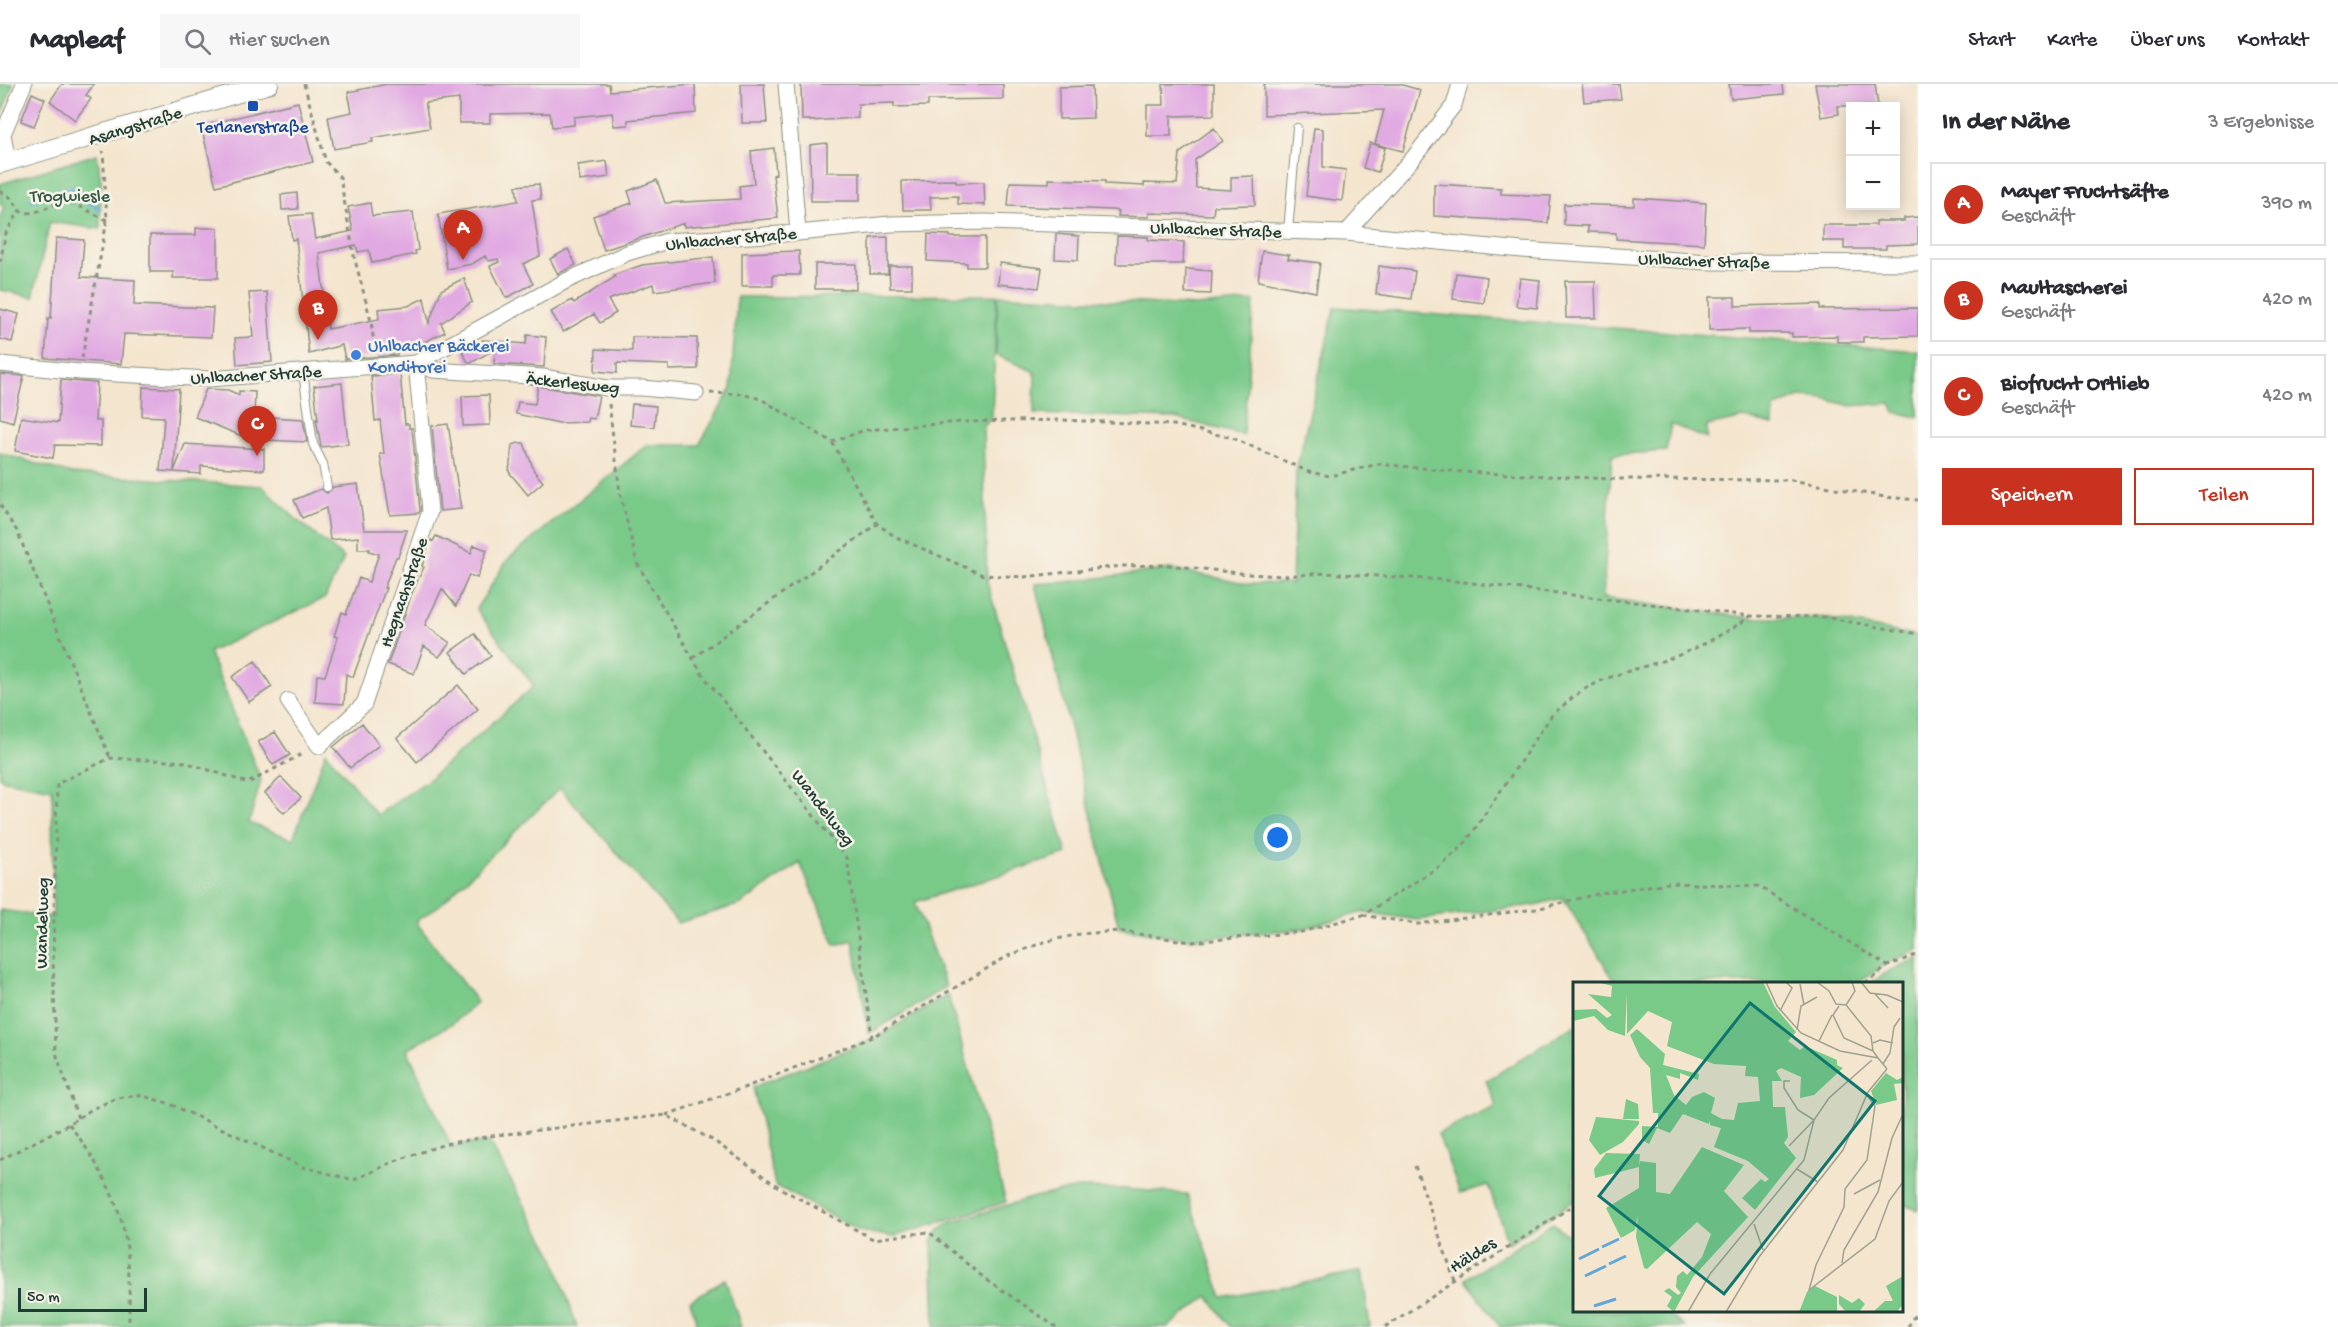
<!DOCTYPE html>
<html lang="de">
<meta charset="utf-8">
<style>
body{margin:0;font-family:"Gochi Hand",sans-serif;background:#f7f7f7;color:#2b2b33}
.controls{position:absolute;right:18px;top:18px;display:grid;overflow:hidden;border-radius:0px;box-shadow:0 3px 15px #0003}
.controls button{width:54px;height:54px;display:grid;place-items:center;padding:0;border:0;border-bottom:2px solid #e1e1e2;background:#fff;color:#2b2b33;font:30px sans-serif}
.scale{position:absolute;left:18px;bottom:15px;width:129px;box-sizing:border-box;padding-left:6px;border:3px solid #1f3d34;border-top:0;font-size:16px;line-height:21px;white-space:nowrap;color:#1f3d34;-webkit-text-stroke:4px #f7f3e8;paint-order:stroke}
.you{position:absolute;left:1278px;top:754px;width:21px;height:21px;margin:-15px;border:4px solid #fff;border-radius:50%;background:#1a73e8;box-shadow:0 0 0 9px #1a73e833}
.badge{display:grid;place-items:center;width:39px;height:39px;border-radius:50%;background:#c8321e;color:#fff;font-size:20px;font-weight:700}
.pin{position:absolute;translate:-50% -50px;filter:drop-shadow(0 2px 3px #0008)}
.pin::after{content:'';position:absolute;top:32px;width:21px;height:18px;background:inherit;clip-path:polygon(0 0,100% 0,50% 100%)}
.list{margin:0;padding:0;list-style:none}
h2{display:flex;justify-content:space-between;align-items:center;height:78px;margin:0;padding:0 24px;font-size:26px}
h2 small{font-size:20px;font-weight:400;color:#7c7c81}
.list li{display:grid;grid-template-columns:39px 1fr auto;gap:18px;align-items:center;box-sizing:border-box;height:84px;margin:0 12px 12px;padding:0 12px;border:2px solid #e1e1e2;border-radius:0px}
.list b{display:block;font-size:22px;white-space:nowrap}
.list p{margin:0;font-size:20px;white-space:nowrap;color:#7c7c81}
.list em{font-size:20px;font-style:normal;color:#7c7c81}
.actions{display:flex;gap:12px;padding:18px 24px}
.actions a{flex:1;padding:14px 0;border:2px solid #c8321e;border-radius:0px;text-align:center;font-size:21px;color:#c8321e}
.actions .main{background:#c8321e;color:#fff}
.icon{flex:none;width:33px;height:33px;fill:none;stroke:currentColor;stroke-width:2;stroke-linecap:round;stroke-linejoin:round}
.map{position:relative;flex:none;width:1918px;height:1243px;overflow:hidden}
header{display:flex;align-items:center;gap:36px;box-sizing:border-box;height:84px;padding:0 30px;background:#fff;border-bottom:2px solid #e1e1e2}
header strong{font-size:28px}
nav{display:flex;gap:33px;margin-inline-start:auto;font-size:21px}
.search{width:420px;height:54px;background:#f7f7f7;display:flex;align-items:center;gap:15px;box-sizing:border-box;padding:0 21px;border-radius:0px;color:#7c7c81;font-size:22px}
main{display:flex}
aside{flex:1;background:#fff}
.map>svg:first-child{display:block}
.green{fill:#79c989;stroke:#4c835e;stroke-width:1.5}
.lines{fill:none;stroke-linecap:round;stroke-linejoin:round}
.stream{stroke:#61a6d6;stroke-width:5}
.building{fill:#e1a9e2}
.service-casing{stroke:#8a9181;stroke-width:10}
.minor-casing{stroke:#8a9181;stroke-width:17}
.tertiary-casing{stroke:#8a9181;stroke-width:20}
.path{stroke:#8a9181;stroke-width:3;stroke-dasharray:4.5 4.5;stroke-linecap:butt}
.service{stroke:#fff;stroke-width:8}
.minor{stroke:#fff;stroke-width:15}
.tertiary{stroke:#fff;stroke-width:18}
.transit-dot{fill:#1a4fb4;stroke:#f7f3e8;stroke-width:2}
.shop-dot{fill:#3f7fe0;stroke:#f7f3e8;stroke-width:2}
.labels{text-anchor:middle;stroke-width:5;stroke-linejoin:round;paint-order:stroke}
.street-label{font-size:18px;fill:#1f3d34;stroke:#f7f3e8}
.transit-label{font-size:18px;fill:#164399;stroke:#f7f3e8}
.park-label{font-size:18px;fill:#315945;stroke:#f7f3e8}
.shop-label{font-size:18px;fill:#366cbe;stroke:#f7f3e8;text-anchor:start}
.inset-river{fill:none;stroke:#61a6d6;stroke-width:3}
.inset-road{fill:none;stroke:#9fa290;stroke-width:1.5}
.view{fill:#0f766e;fill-opacity:0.15;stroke:#0f766e;stroke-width:3}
.inset-edge{fill:none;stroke:#1f3d34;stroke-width:3}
</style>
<header>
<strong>Mapleaf</strong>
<div class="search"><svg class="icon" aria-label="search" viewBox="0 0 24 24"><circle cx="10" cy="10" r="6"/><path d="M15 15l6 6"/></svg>Hier suchen</div>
<nav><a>Start</a><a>Karte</a><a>Über uns</a><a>Kontakt</a></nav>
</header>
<main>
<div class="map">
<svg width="1918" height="1243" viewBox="0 0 1918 1243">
<rect width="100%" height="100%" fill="#f7f3e8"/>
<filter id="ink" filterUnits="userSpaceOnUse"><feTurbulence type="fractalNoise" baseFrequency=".0167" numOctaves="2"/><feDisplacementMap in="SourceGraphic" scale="12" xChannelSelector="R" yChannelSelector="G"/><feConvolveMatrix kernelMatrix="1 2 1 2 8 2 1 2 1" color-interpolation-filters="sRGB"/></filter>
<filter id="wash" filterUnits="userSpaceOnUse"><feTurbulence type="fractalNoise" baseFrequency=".008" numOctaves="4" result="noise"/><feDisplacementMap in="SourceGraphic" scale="24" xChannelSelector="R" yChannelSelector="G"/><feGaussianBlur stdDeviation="1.35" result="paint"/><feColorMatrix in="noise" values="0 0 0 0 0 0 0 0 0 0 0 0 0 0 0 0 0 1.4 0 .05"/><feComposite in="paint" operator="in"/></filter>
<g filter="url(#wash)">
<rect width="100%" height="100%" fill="#f4e5ce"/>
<path class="green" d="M0,0H13L0,34Z
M97,70L101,96L100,145L50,138L33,213L0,206V134L4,122L0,120V100Z
M997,211L992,332L983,344L987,498L1067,770L915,818L946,903L869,950L853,856L835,861L800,779L741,820L678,839L560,704L441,820L416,838L477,918L452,940L407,965L451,1062L489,1058L553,1171L577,1243H0V826L53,833L52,705L1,695L0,693V369L72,390L262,402L298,437L344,474L325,514L209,568L261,696L249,739L293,755L326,668L377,731L428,696L534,602L476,525L508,475L647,361H699L731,305L737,213Z
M998,211L1195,222L1254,217L1243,351L1175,334L1034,330L1035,288L996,271Z
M1335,223L1918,267V333L1895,328L1891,319L1851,322L1825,315L1800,313L1774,324L1773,341L1744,334L1707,342V355L1671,340L1666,367L1612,371L1603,514L1752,534H1824L1918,552V866L1887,879L1859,899H1616L1563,814L1535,821L1417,836L1364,828L1301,845L1190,855L1119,844L1035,500L1065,498L1171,485L1249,500L1292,499L1296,387Z
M1918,874V1126L1902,1119V900L1871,899L1891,886Z
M948,911L1006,1118L893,1153L859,1147L775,1101L753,1003L872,956Z
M1574,942V1117L1508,1159L1488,1101L1460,1109L1438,1050L1497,1022L1486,997Z
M1078,1104L1125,1105L1187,1110L1223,1214L1362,1187L1370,1243H1231L1208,1212L1168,1243H935L932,1158L938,1147L949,1139L1034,1113Z
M1553,1139L1574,1156V1226L1664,1227L1685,1243H1500L1466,1195Z
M725,1195L741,1243H698L690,1217Z"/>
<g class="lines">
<path class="stream" d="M32,115L72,104C83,109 88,120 99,124"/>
</g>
<g id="blocks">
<path class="building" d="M62,0H94L86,11L91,15L75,36L50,17Z
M387,0H609L610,7L695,0L696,29L628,36V41L614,42L612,29L574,33V41L552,43L550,29L490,30V39H459V15L425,19L430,44L372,54L373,58L334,65L328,33L352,28L348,8Z
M741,0H764L767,39H742Z
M801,0H1003V15L928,16V22L894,23V19L858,20V34L810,37V36H802Z
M1163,0H1214V31L1171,32V52H1147V21H1164Z
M1264,0H1399L1420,6L1403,67L1375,60L1384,26L1264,31Z
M1582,0H1619L1621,15L1584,18Z
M1729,0H1783L1784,10L1731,15Z
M1815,0H1875L1878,22H1838L1839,30L1821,33Z
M1092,2L1093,34L1059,35V3Z
M32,9L45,15L34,42L21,37Z
M298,18L313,78L216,102L201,42Z
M1214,44L1223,57L1195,76L1196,104L1231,106V93L1254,92L1255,121L1214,122L1213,131L1149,129V133L1118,132L1119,127L1112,126L1008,122L1010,98L1049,99V95L1105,97V100L1144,102V99L1177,100L1180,69Z
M1314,44L1323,45V83L1346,86L1342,117L1306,112Z
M827,59V88H860V117H811L810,61Z
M1370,59L1385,64L1378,88L1363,84Z
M774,64L776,90L773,91L778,134L684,143V139L604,166L593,132L632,119L628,107L657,96L665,119L740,115L739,102L754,100L751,67Z
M607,77L609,93L580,97L578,81Z
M956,96V99L984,98L985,121L958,120V112L930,113L931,126H903L902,97Z
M539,100L541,115L532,116L540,172L523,180L533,200L506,214L490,182L499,178L498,175L488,177L485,172L472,180L447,185L438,130L518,117L516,102Z
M1434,100L1501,104V110L1551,112L1548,139L1434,132Z
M297,109L298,125L282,126L281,111Z
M1634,114L1706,119L1704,160L1616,155V149L1588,148V142L1564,141V120L1634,122Z
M370,119L372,132L413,128L418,166L415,167L416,170L372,179L369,166L358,168L356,161L319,169L328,245L379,235L378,225L408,222L424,214L429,239L441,206L464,194L472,218L441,239L445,248L410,265L397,267V271L345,275L342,261L309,270L296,155L292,156L289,132L311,130L315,155L353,147L348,123Z
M1918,133V160L1886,161V165H1844V157H1823V141H1876V137H1904V134Z
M196,144H218V194H173V188H150V151H196Z
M928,150L950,151V153H985V183H967V179L927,177Z
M1056,150L1079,152L1078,176L1055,175Z
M1117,152L1148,153V156L1184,158L1183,180H1116Z
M888,153V190H870V154Z
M56,154L84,156L81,193L135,196L134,221L213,224L211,253L124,250L121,280L45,274L48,234H51Z
M568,165L576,181L558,190L550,175Z
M799,167L800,191H773V202H742V169Z
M1262,167L1289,171L1288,175L1320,179L1316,208L1258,197Z
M713,173L715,199L654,207L653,200L608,216L616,229L600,239L594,230L563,248L551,228L572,216L574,219L615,193L614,191L642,181Z
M1000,179L1042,184L1039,204L998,200Z
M815,180H856V205H815Z
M889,182H912V204H890Z
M1379,182L1415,187L1411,215L1376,210Z
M1186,185L1212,187L1211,210L1185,209Z
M1456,189L1487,193L1484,219L1453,215Z
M1520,194L1540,196L1537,224L1516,222Z
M1565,197H1595L1596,234H1566Z
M267,208L272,278L237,281L235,254L253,253L249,209Z
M1709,213H1735V222L1820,220V225L1918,224V252L1863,253V258H1837V252L1792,253V249H1749V245L1709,246Z
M0,225L19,230L12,258L0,255Z
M527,251L546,253L544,283L494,280L495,265L471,279L468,278L462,268L483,256L526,260Z
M632,253L697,254L698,285L669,286V281L617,279V289L595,287L596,265L632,267Z
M0,290L24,292L13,338L0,334Z
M400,290L405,340H409V344H412L420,426L419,429L390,431L380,370H384L380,336L375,337L371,292Z
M61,296L97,299L95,337H101V362L55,361L53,374L15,367L21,333L58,339Z
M342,299L348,360L321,363L316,335L318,336L314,302Z
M538,302L599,312L594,335L588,334L587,338L559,339L516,330L518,318L535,320Z
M143,303L179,305L174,387L185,360L264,365V386L201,382V390L160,387L164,333L142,332Z
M206,305L228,306L239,311V307L255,308L254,332L303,335L307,358L264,356V361L195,333Z
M489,311L490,341L463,342L462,312Z
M632,320L656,322L654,343L630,341Z
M448,340L461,425L440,427L432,342Z
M519,359H524L534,387L543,398L528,411L509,388L512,361Z
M358,400L364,446H407L398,473H396L384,504H386L353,593L346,590L344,620L315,618L317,591L325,592L338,553L334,552L342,528L346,530L359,494L369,498L379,470L369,467L370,465H358V453L330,456L326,424L302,434L294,416L321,405L327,409L333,403Z
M436,452L471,469L474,461L487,466L477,494L469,491L456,522L442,505L425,541L450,559L439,573L424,562L414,590L388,580L412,509L424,483L422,482L430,456L433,457Z
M475,550L491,572L466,590L450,568Z
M255,577L272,603L249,618L232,593Z
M458,601L478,625L417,678L397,654Z
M362,639L379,661L350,684L333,663Z
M275,648L290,671L273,681L258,658Z
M281,693L301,714L284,729L265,709Z"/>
</g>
</g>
<g filter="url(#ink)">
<use href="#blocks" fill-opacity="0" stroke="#8a9181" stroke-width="1.5"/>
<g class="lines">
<g class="service-casing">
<path id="service" d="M1288,147L1297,44
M303,288L313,360L323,380L327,403"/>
</g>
<g class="minor-casing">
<path id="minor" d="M786,0L798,149
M8,78L3,50L24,0
M1346,149L1414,73L1454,21L1460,0
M416,279L433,286L543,293L607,304H642L696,309
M0,280L80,288L209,295L416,279L566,197L627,169L667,157L798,149L890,140L984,138L1346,149L1522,166L1709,178L1918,179
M288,617L319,662L364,620L430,427L416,279"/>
</g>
<g class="tertiary-casing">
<path id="tertiary" d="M0,80L269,0"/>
</g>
<path class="path" d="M304,0L326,78L340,93L354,172L371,237L375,268
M0,107L10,113L22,128C38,132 47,120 63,119C77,118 94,131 107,136
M0,178L6,149L20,126
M82,274L107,136L103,67
M710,309L741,310L761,315L832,358L877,440L896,453L983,491L1024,493L1123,482L1167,481L1247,490L1282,492L1326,489L1446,496L1751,532L1823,533L1918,550
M609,320L620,409L637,479L702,590L847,774L872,953
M832,358L865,346L961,338L1061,336L1174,341L1233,354L1309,388L1330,392L1378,380L1463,388L1613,395L1791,396L1885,413L1918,416
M0,421L17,447L110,674
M693,574L877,440
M1363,831L1418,840L1536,825L1601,809L1669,799L1758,802L1888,882
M1865,900L1888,882L1918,870
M666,1031L746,1003L872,953L1008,872L1044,858L1080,850L1119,847L1191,858L1301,848L1363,831L1442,781L1466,758L1552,631C1563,622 1573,612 1585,605C1613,589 1647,583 1677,572C1704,561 1727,548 1751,532
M78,1034L56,969L53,874L57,700L110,674L185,678L248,699L304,669
M69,1040C96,1075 122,1120 127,1165C130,1190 129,1217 129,1243
M0,1076L69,1040L92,1025L117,1014L139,1011L168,1019L303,1083L354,1096L395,1077L445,1060L497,1051L666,1031L714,1057L780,1104L873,1155L929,1148L983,1193L1056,1243
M1415,1082L1455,1197
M1385,1243L1574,1121
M1908,1243L1918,1225"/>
<use href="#service" class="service"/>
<use href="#minor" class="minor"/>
<use href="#tertiary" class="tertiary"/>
</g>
</g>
<rect class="transit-dot" x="247" y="16" width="12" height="12" rx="3"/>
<circle class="shop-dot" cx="356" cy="271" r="6"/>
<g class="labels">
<g class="street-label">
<text transform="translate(135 41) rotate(-17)" y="6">Asangstraße</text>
<text transform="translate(1216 145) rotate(2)" y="6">Uhlbacher Straße</text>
<text transform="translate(731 154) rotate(-5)" y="6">Uhlbacher Straße</text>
<text transform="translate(1704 176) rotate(2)" y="6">Uhlbacher Straße</text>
<text transform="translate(256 290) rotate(-3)" y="6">Uhlbacher Straße</text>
<text transform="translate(573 298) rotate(6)" y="6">Äckerlesweg</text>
<text transform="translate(403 508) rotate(-71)" y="6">Hegnachstraße</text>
<text transform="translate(824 723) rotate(52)" y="6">Wandelweg</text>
<text transform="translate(41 839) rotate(-89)" y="6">Wandelweg</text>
<text transform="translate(1472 1170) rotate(-33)" y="6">Häldes</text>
</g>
<g class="transit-label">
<text x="253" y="48">Terlanerstraße</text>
</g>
<g class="park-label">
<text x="70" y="117">Trogwiesle</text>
</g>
<g class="shop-label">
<text x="368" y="267">Uhlbacher Bäckerei<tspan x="368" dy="21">Konditorei</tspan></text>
</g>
</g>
<g transform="translate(1573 898)">
<rect width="330" height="330" fill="#f4e5ce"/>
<path d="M24,0H190L202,25L223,50L215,59L227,68L232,64L264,78V83L270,86L241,113L227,116L228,95L208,86L203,89L209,99H199L200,125H212L215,155L211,161L223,176L182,228L169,216L188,197L192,200L196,197L175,179L141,165L148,146L137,143V138L136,142L110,132L97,151L84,146L76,162L69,158V144L85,145V131H80L77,86L67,75L57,53L64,47L92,72L90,83L126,92L125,98L107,91V97L93,93L101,113L113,123L119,115L131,110L142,116L138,131L149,137L161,138L165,121L187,119L185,95L172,94L173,84L141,82L94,64L99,40L75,29L54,52V10L52,54L35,48L21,34L0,39V28L23,27L34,36L39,33L15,12L38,15L39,4ZM313,91L324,98L330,95V101L321,102L324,118L303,123L298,109ZM53,117L65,122L66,137H50ZM23,135L66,139V142L50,160L27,173L16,158ZM129,165L171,183L151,209L175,235L120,295L101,330L94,324L99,315L91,309L96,306L105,313L108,311L103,305L104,294L110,289L114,293L129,275L138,252L124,240L74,287L71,286L63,255L65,232L62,248L48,256L33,226L66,206V185L22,196L21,187L33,171L67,172L66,184L67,179L83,181V210L97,212ZM330,294V322L324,330H300L312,319H320L313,304ZM242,304L264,315V330H226L234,310ZM266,313L279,321L286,316L292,322L286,330H273L266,322Z" fill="#79c989"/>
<path class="inset-river" d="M29,265L46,257M6,277L26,267M36,282L53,274M12,294L33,284M21,324L43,317"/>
<path class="inset-road" d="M193,0L204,24L228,51L267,69L305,76L314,87M244,0L256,9L263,22L273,23M279,0L282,9L273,23L298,54L300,69L305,76M288,0L297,11L314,13L330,20M227,2L231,23M302,12L315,26M266,24L260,33L271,56L300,69M207,29L219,6L213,0M224,48L228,24L244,15M246,59L259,33M300,61L307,58L320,61M310,82L317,71L321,45L327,36M217,99H211V106L225,128L241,138M294,113L302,124L294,178L272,207L271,225L243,283L236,308L302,257L316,219L330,200M216,164L241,138M224,187L245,200M281,212L307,198M181,242L190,268M269,281L271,268L305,210L319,156L330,132M115,330L137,292L231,178L241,138L256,116L299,78M153,330L186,275L270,168L295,110L314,87"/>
<path class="view" d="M177,21L302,119L151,312L26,214Z"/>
<rect width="330" height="330" class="inset-edge"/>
</g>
</svg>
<div class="controls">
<button>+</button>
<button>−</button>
</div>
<div class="scale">50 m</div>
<div class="you"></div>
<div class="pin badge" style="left:463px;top:176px">A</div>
<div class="pin badge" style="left:318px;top:256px">B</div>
<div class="pin badge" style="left:257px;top:372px">C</div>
</div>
<aside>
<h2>In der Nähe<small>3 Ergebnisse</small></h2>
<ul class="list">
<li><span class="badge">A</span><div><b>Mayer Fruchtsäfte</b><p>Geschäft</p></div><em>390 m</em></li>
<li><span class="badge">B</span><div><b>Maultascherei</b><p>Geschäft</p></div><em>420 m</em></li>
<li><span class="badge">C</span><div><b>Biofrucht Ortlieb</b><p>Geschäft</p></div><em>420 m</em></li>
</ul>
<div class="actions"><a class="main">Speichern</a><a>Teilen</a></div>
</aside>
</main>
